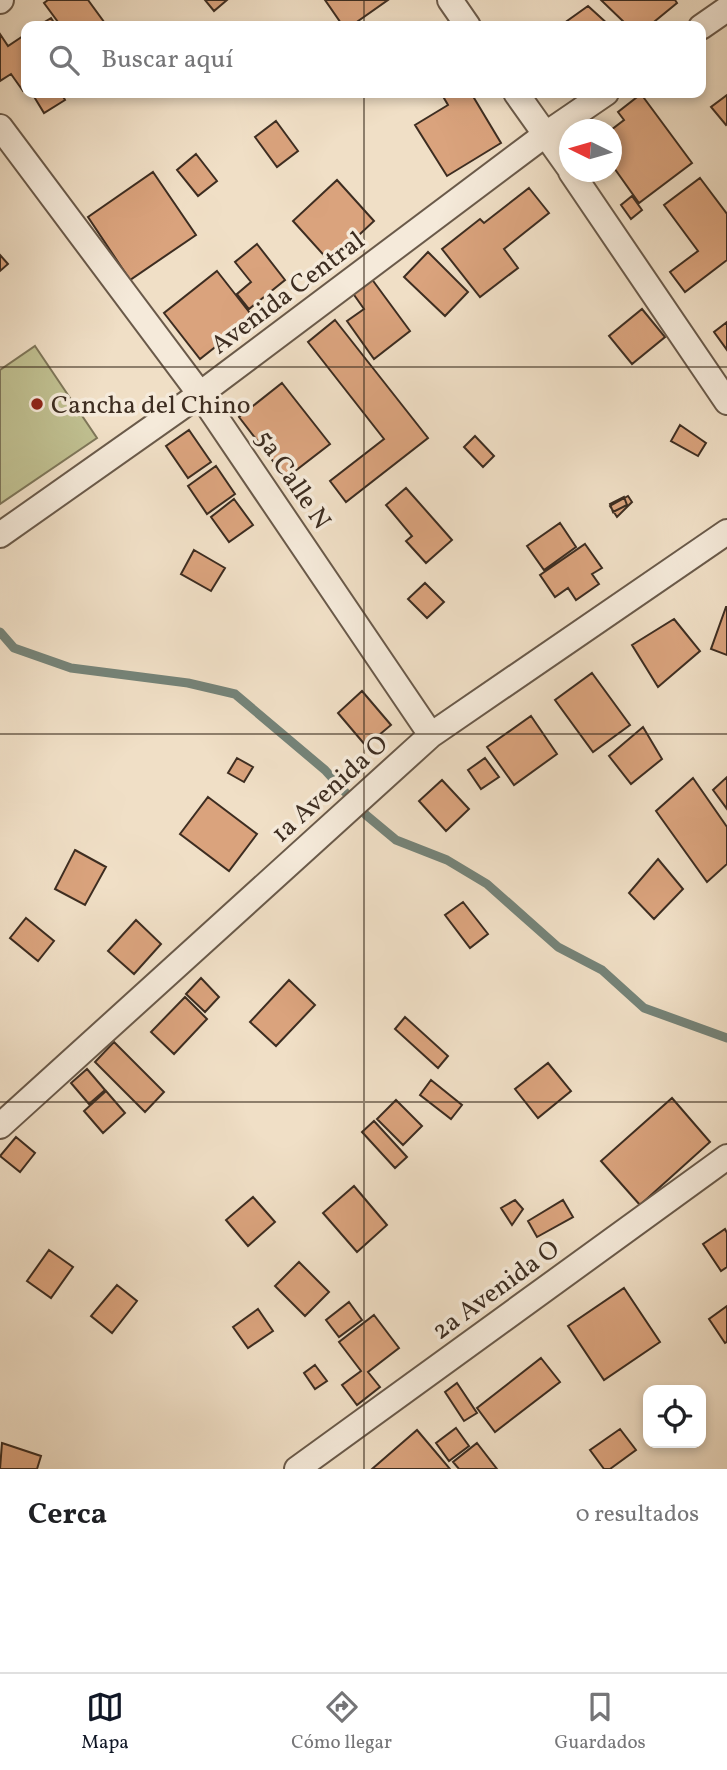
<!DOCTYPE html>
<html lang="es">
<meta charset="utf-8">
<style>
body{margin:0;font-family:Vollkorn,serif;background:#f6f6f6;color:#202124}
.controls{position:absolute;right:21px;bottom:21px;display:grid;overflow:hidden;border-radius:14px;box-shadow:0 4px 10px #0003}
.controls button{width:63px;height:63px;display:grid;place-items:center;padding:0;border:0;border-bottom:2px solid #e0e0e0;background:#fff;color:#202124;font:35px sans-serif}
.compass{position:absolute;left:559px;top:119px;width:63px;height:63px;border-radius:50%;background:#fff;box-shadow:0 4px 10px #0003;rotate:275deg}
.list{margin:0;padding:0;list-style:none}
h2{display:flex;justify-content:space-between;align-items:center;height:91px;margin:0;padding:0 28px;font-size:30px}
h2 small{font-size:23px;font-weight:400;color:#757577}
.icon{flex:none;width:38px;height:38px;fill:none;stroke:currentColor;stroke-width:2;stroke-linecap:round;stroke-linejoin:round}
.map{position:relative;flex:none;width:727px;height:1469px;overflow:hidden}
.search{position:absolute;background:#fff;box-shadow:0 4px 10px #0003;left:21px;right:21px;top:21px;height:77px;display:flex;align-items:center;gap:18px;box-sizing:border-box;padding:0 24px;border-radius:14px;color:#757577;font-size:26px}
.sheet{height:203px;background:#fff}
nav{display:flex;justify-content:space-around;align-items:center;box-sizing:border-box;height:98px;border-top:2px solid #e0e0e0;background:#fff;font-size:19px;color:#757577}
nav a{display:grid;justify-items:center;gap:4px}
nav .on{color:#111827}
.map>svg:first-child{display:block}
.green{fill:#c0c091;stroke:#7e7659;stroke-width:2}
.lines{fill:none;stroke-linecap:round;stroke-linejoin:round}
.stream{stroke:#758378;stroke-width:9}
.building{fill:#daa37d;stroke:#3d2d21;stroke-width:2}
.minor-casing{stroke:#6a5a4a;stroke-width:28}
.minor{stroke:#f5eada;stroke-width:24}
.grid{fill:none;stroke:#3d2d21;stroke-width:2;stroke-opacity:0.55}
.poi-dot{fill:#8f2418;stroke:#f5eada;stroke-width:2.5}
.labels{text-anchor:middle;stroke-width:7;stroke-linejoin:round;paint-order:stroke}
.street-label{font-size:26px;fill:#3d2d21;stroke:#f5eada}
.poi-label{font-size:26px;fill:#3d2d21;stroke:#f5eada;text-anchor:start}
</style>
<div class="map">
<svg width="727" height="1469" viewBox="0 0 727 1469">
<rect width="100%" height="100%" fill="#f0dfc6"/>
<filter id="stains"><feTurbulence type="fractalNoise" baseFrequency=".00286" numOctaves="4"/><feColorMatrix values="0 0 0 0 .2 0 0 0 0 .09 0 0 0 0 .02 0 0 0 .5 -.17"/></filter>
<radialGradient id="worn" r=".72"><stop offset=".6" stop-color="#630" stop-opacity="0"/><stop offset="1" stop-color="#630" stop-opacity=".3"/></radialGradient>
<path class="green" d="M35,346L97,438L0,504V370Z"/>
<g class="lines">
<path class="stream" d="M0,632L14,648L71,668L188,683L235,694L325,770L366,815L396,840L447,860L487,884L558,947L602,970L644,1008L727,1038"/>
</g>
<path class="building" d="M48,0H88L107,26H61L44,3Z
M205,0H227L214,11Z
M325,0H388L351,26H343Z
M601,0H675L677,3L649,26H628Z
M588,6L610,26H560Z
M51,18L56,26H38Z
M0,34L8,46L26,34V89L23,91L11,74L0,81Z
M37,93H61L65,100L44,113L33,95Z
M441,93H471L501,143L447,176L415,125L448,105Z
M641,94L692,163L639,203L612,165L611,130L624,120L618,112Z
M727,95V124L726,125L711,107Z
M276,121L298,151L277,167L255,137Z
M196,154L217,181L198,196L177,170Z
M153,172L196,235L130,280L88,217Z
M700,178L727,214V260L685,292L670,272L698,251L664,205Z
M337,180L374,221L330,262L293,221Z
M529,188L549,213L504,249L518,268L480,297L442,249L480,219L484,223Z
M632,196L642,210L631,219L621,205Z
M257,244L285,280L249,309L237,294L251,282L235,262Z
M428,252L468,292L445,316L404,277Z
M0,255L8,264L0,271Z
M217,271L253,317L200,359L164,313Z
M371,278L410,331L374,359L347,321L364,309L352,292Z
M642,309L665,337L632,364L609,336Z
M335,320L428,438L346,502L330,481L384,439L308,342Z
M727,322V350L714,332Z
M282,383L330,444L286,478L239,417Z
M680,425L706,443L698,456L671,441Z
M189,430L211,462L188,478L166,446Z
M475,436L494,456L483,467L464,447Z
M216,466L235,494L207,514L188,486Z
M406,488L452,540L426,563L406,541L412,536L386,505Z
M628,496L632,502L617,517L610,506Z
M624,497L627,505L613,512L610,504Z
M234,499L253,525L229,542L211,517Z
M560,523L576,547L544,570L527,546Z
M585,544L602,568L592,574L599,584L576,600L568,588L555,597L540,575Z
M194,550L225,568L211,591L181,574Z
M425,583L444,602L427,618L408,599Z
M726,607H727V655L711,649Z
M674,619L700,651L658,687L632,645Z
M592,673L630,725L593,752L555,700Z
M362,691L391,725L366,746L338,713Z
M531,716L557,754L514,785L487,747Z
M643,727L662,759L631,784L609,756Z
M237,758L253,767L244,782L228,773Z
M485,758L499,777L481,789L468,770Z
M727,777V809L713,790Z
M693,778L727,827V864L707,882L656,811Z
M442,780L469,809L446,831L419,801Z
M208,797L257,834L229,871L180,834Z
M75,850L106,867L85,905L55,889Z
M658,859L683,889L654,919L629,893Z
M463,902L488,934L470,948L445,915Z
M26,918L54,941L38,961L10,938Z
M136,920L161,944L134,974L108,951Z
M201,978L219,997L205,1012L186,994Z
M289,980L315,1005L276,1046L250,1022Z
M185,997L207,1019L174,1054L151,1032Z
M405,1017L448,1056L438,1068L395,1029Z
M114,1042L164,1092L145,1112L95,1062Z
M548,1063L571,1091L538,1118L515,1089Z
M87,1069L105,1090L89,1104L71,1083Z
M431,1080L462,1105L451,1119L420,1095Z
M106,1091L125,1113L103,1133L84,1111Z
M672,1098L710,1142L640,1205L601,1161Z
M396,1100L422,1126L403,1145L377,1119Z
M374,1121L407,1157L395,1168L362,1132Z
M16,1137L35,1153L20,1172L0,1156Z
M354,1186L387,1225L357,1252L323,1213Z
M253,1197L275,1222L248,1246L226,1220Z
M515,1200L523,1209L512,1225L501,1208Z
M563,1200L573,1217L537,1237L528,1221Z
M725,1229L727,1233V1267L721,1271L703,1244Z
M49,1250L73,1267L51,1298L27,1281Z
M299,1262L329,1292L305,1316L275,1286Z
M117,1285L137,1301L112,1333L91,1316Z
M624,1288L660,1342L604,1380L568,1326Z
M349,1302L362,1320L339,1337L326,1320Z
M727,1306V1342L725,1343L709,1319Z
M258,1309L273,1331L248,1348L233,1327Z
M374,1315L399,1348L368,1372L380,1387L357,1405L342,1385L361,1371L339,1342Z
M541,1358L560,1382L495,1432L477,1408Z
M315,1365L327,1381L315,1389L304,1373Z
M457,1383L477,1413L464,1421L445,1392Z
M456,1428L469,1446L449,1461L436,1443Z
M620,1429L636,1450L610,1469H604L590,1450Z
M417,1430L450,1469H372Z
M2,1443L41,1456L37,1469H0Z
M477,1443L497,1469H459L453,1462Z"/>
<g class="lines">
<g class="minor-casing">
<path id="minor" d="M450,0L468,26
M0,1L1,0
M701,27L727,9
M516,93L570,169
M0,127L200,394L431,735
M571,172L727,402
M0,535L200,394L546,134L606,93
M0,1126L431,735L727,532
M297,1469L727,1157"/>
</g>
<use href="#minor" class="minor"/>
</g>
<path class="grid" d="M364,0V26M364,93V1469M0,367H727M0,734H727M0,1102H727"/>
<circle class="poi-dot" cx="37" cy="404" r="7"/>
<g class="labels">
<g class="street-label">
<text transform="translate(287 292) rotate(-37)" y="9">Avenida Central</text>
<text transform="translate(294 479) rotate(56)" y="9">5a Calle N</text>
<text transform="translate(329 788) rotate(-42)" y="9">1a Avenida O</text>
<text transform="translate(495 1289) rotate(-36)" y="9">2a Avenida O</text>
</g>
<g class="poi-label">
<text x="51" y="413">Cancha del Chino</text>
</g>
</g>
<rect width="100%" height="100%" filter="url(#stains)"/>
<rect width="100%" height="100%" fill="url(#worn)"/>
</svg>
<div class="controls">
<button><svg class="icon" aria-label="locate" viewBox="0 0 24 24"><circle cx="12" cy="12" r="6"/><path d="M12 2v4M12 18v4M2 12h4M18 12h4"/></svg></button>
</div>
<svg class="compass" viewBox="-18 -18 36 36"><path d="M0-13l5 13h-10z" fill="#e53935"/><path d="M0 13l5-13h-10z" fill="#757577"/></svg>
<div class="search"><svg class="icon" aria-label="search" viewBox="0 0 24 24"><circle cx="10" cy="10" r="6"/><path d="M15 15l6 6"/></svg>Buscar aquí</div>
</div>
<section class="sheet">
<h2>Cerca<small>0 resultados</small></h2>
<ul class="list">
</ul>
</section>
<nav>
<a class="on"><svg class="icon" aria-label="map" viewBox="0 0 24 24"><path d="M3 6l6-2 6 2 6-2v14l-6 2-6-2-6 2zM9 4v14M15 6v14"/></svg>Mapa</a>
<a><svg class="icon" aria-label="directions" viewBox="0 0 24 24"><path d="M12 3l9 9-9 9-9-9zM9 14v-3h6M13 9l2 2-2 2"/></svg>Cómo llegar</a>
<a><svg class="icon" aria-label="saved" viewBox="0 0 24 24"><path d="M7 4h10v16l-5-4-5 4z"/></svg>Guardados</a>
</nav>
